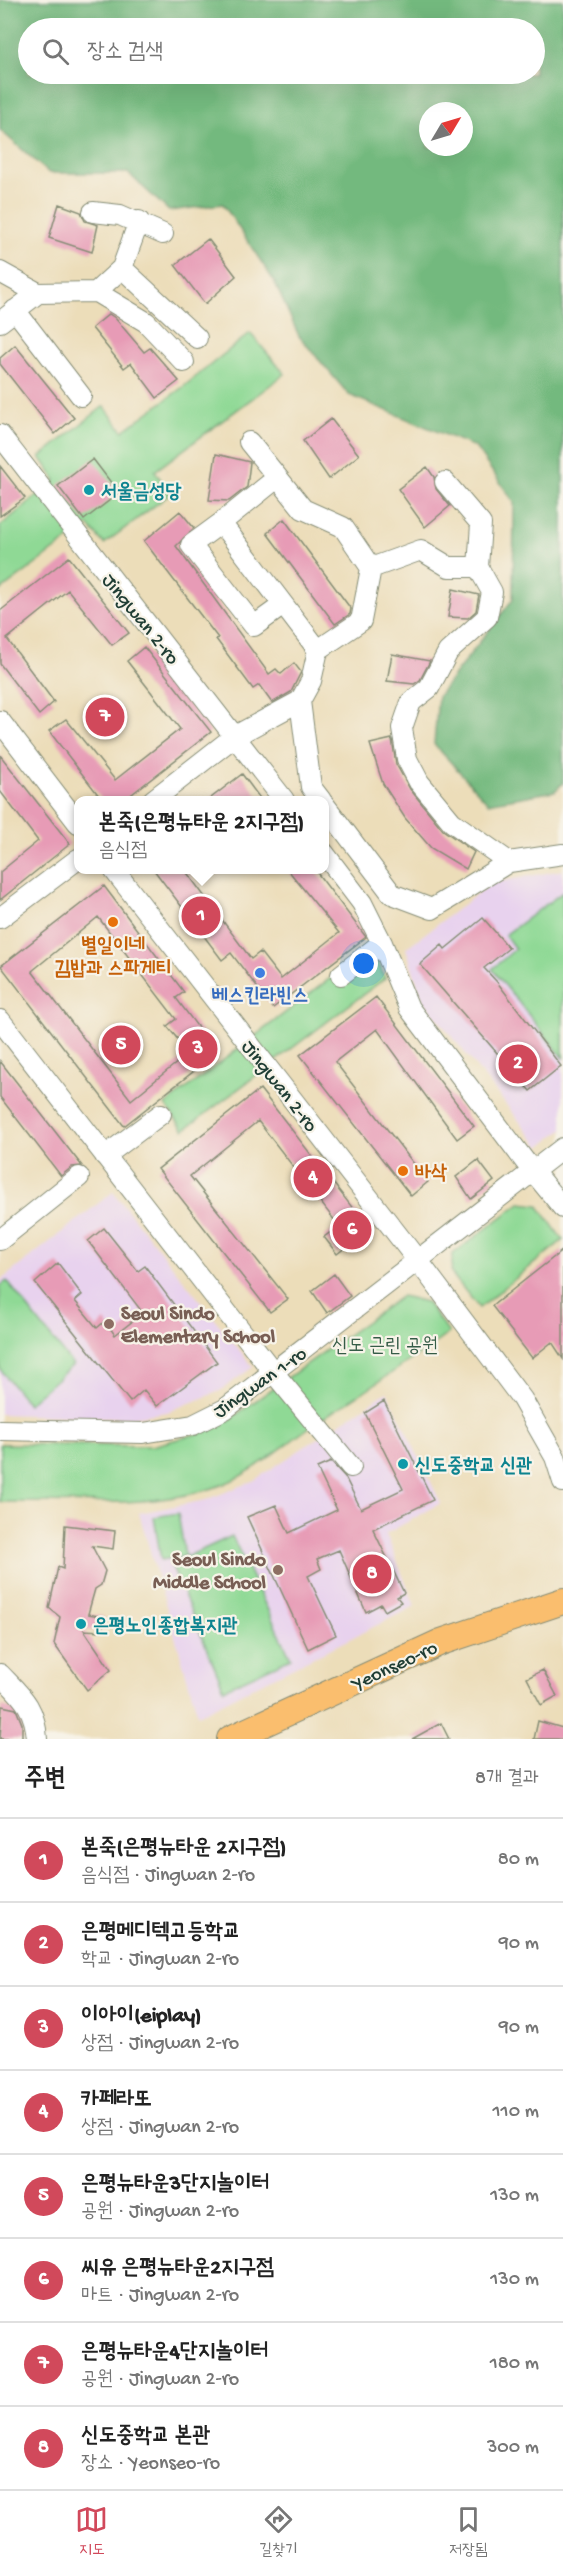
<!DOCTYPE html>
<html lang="ko">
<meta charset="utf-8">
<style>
body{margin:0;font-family:"Gochi Hand","Poor Story",sans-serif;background:#f2f2f2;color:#222}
.compass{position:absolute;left:419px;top:102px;width:54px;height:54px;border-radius:50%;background:#fff;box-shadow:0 6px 24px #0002;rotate:52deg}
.you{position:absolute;left:364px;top:964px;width:21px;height:21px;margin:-15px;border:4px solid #fff;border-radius:50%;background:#1a73e8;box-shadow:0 0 0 9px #1a73e833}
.badge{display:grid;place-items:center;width:39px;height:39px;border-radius:50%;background:#d1495b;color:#fff;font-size:20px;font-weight:700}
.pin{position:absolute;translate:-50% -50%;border:3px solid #fff;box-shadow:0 2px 6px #0006}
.popup{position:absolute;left:74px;top:796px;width:255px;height:78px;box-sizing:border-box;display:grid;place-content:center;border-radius:12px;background:#fff;filter:drop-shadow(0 2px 4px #0005);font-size:20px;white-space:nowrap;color:#767676}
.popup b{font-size:22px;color:#222}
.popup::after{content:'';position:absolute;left:50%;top:100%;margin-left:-12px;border:12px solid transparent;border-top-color:#fff}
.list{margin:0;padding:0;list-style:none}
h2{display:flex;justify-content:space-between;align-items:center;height:78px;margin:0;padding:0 24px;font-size:26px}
h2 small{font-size:20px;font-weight:400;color:#767676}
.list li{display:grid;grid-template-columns:39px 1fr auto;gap:18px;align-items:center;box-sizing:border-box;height:84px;padding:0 24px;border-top:2px solid #e0e0e0}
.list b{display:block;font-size:22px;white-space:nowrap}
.list p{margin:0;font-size:20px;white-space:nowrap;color:#767676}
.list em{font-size:20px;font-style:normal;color:#767676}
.icon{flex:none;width:33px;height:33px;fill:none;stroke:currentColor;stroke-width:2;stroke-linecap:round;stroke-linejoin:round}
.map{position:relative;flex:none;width:563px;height:1739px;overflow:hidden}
.search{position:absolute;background:#fff;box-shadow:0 6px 24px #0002;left:18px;right:18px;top:18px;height:66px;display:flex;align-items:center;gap:15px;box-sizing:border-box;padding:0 21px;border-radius:33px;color:#767676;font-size:22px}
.sheet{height:750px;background:#fff}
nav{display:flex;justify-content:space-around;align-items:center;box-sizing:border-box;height:84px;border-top:2px solid #e0e0e0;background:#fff;font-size:16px;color:#767676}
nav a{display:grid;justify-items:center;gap:3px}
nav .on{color:#d1495b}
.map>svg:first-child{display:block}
.built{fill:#e8d2ee}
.green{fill:#8fd995;stroke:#578b64;stroke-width:1.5}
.forest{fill:#73b97e;stroke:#497b59;stroke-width:1.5;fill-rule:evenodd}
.building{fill:#e79bb6;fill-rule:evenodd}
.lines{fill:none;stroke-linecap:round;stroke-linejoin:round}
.minor-casing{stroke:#868d76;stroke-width:22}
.major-casing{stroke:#868d76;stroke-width:28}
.minor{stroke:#fff;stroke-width:20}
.major{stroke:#fabe6e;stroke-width:26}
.culture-dot{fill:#0f9aa8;stroke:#f7f3e8;stroke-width:2}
.food-dot{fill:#e8710a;stroke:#f7f3e8;stroke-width:2}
.shop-dot{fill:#3f7fe0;stroke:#f7f3e8;stroke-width:2}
.education-dot{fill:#8d6e63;stroke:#f7f3e8;stroke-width:2}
.labels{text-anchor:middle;stroke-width:4.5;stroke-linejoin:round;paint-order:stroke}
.culture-label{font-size:20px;font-weight:bold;fill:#0d838f;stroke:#f7f3e8;text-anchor:start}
.street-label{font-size:20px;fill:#1f3d34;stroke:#f7f3e8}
.food-label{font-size:20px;font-weight:bold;fill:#c56008;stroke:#f7f3e8}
.shop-label{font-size:20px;font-weight:bold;fill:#366cbe;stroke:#f7f3e8}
.education-label{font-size:20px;font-weight:bold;fill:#785e54;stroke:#f7f3e8;text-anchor:start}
.park-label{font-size:20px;fill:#355c47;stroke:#f7f3e8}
</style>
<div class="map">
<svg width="563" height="1739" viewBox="0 0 563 1739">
<rect width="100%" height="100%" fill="#f7f3e8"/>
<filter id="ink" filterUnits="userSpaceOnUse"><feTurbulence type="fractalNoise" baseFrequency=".0167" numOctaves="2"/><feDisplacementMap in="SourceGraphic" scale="12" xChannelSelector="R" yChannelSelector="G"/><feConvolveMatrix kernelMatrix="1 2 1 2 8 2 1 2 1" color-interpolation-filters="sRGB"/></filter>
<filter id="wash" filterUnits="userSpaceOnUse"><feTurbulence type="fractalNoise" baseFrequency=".008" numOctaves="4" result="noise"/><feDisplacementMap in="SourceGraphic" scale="24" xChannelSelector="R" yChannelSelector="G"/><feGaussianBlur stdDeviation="1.35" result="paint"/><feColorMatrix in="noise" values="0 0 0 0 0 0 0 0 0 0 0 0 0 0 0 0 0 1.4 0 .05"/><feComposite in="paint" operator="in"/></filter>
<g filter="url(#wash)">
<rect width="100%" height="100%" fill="#ecddb9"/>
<path class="built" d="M563,870V1129L540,1147L422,999L406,948L492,883Z
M113,1192L253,1367L220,1391L167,1412L127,1418L0,1414V1281Z
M387,1392L441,1503L386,1534L415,1606L198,1715L139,1513L206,1500L253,1481Z"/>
<path class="green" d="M250,333L285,374L155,471L170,494L104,544L88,525L0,591V526L56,480L40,457L104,406L123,431L183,387Z
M563,892V1058L492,969L515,949L505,935Z
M371,947L385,978L184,1130L165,1105Z
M520,1203L538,1205L563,1240L479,1308L451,1273L453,1254Z
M7,1281L73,1365L28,1404L0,1369V1286Z
M402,1296L426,1302L449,1333C406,1364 362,1393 317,1422C283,1445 253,1475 213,1488C148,1509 68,1501 0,1502V1444L152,1446L200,1433L230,1419Z
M178,1513L185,1556L161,1560L154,1517Z
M232,1536L291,1658L224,1689L171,1564Z"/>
<path class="forest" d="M0,0H563V783L555,791L488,803L434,744L438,696L513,599L514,502L475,447L349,395L299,336L274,281L223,204L169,211L128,173H49L0,130ZM28,28H534V74H28ZM428,111H464V147H428Z"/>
<g id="blocks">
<path class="building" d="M59,204L81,212L85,221L98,225L92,252L49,238Z
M208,239L236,276L205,304L175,265Z
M109,314L115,318L144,352L150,348L179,381L157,398L131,363L124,368L92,328Z
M15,345L74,418L55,434L0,364V358Z
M331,419L359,455L329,479L303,441Z
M216,454L250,462L247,487L229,501L209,500Z
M93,459L119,493L84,520L58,486Z
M0,466L25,498L0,516Z
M427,467L434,477L436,489L450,506L425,527L398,489Z
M180,511L194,528L176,546L269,674L276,669L281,674L294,663L301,672L291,692L272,703L259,685L253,689L216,639L218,638L144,541Z
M284,519L351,609L350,614L335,624L267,533Z
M69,557L129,633L112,645L68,590L7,639L54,702L39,715L0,664V611Z
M453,589L479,595L476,611L468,618L448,617Z
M144,647L211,732L123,801H103L49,731L66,719L115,780L180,729L127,661Z
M392,654L430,661L420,680L414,684L387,681Z
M392,739L396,764L410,789L443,830L474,852L466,869L431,848L405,818L383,784L370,744Z
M0,755L70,844L0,900V872L38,841L0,791Z
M242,774L262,801H207Z
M154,870H185L251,959L260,952L281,979L339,933L288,870H315L366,937L273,1008L231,953L222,960Z
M104,886L184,992L176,998L217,1053L124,1126L1,966ZM98,917L176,1019L167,1026L189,1053L131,1100L32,971Z
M483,918L509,948L484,968L497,982L561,1066L530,1091L420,964L442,945L445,949Z
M376,997L474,1126L457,1139L377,1029L335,1062L428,1182L411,1196L300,1055Z
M0,1061L82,1166L72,1167L61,1176L0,1097Z
M260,1089L369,1229L337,1254L324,1237L339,1226L258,1121L190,1176L288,1299L270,1312L158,1169Z
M478,1160L494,1181L471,1199L456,1177Z
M104,1228L138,1271L145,1266L217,1362L157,1406L144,1390L130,1402L35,1283L58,1263L82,1295L75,1301L97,1328L105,1321L115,1335L143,1313L88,1241Z
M563,1250V1359L552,1342L532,1358L492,1306Z
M334,1274L350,1296L327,1313L312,1291Z
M384,1401L433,1500L373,1529L404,1593L397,1597L401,1602L385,1611L381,1604L366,1612L339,1550L317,1559L321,1569L308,1576L336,1635L308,1649L247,1517L276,1505L289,1533L337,1510L317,1468L331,1462L345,1477L361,1509L403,1489L365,1413Z
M65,1525L115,1531L113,1549L92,1546L105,1571L101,1585L95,1589L88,1614L104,1617L102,1631L84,1630L111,1670L87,1690L54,1644L60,1617L49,1608L58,1567L63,1569Z
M543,1670L557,1696L541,1705L527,1678Z
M2,1706L16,1709L22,1724V1739H0Z
M538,1721L563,1728V1739H534Z
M441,1723L449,1739H412Z"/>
</g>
</g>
<g filter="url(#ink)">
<use href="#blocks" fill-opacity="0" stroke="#868d76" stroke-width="1.5"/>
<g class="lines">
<g class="minor-casing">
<path id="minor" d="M93,212L120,215L163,234
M122,268L197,338
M0,272L38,293L96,292L146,322L184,362
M96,292L122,268L139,221
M15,310L81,396
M0,322L38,293
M0,435L284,800
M249,442L303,509L343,527L371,568L361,621L318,650L311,681L300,701L311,787L321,800
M277,478L221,523L318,650
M445,482L481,524L478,567L492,592L487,617L448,652L429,688L411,702L402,728L407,759L419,782L452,822L509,862
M221,523L191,545L254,626L283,605
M371,568L421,550L449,567H478
M0,721L78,823
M153,800L235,736L300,701
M324,804L392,894L432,909L509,862L563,854
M324,853L362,903L382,943L409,1008L527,1164L563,1208
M114,870L425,1270L522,1399L555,1457L563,1482
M0,918L78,859
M341,975L382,943
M0,1020L274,1373L351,1467
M105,1156L161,1114
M0,1240L79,1177
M0,1430L143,1433L193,1425L225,1409L563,1148
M0,1674C21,1696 35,1706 37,1739"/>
</g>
<g class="major-casing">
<path id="major" d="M230,1739L441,1642L563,1601"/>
</g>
<use href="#minor" class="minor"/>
<use href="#major" class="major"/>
</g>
</g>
<g class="culture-dot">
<circle cx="89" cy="490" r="6"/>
<circle cx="403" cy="1464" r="6"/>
<circle cx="81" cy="1624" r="6"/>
</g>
<g class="food-dot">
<circle cx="113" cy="922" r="6"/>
<circle cx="403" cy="1171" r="6"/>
</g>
<circle class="shop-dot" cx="260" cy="973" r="6"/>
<g class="education-dot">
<circle cx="109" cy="1324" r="6"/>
<circle cx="278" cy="1570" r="6"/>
</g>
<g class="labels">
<g class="culture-label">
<text x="101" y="497">서울금성당</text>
<text x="415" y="1471">신도중학교 신관</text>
<text x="93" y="1631">은평노인종합복지관</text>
</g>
<g class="street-label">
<text transform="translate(142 618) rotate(51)" y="7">Jingwan 2-ro</text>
<text transform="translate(281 1085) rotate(52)" y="7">Jingwan 2-ro</text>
<text transform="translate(259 1381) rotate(-35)" y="7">Jingwan 1-ro</text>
<text transform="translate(394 1664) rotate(-25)" y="7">Yeonseo-ro</text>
</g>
<g class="food-label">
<text x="113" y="951">별일이네<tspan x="113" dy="23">김밥과 스파게티</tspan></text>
<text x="415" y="1178" text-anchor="start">바삭</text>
</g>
<g class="shop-label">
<text x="260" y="1001">베스킨라빈스</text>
</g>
<g class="education-label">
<text x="121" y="1319">Seoul Sindo<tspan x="121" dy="23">Elementary School</tspan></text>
<text x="266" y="1565" text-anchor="end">Seoul Sindo<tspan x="266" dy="23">Middle School</tspan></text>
</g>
<g class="park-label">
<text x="385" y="1351">신도 근린 공원</text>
</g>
</g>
</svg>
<svg class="compass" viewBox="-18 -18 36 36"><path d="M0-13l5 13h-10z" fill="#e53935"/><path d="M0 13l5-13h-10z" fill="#767676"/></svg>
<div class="you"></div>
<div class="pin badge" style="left:201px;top:916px">1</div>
<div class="popup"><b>본죽(은평뉴타운 2지구점)</b>음식점</div>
<div class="pin badge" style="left:518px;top:1064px">2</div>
<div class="pin badge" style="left:198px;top:1049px">3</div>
<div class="pin badge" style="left:313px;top:1178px">4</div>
<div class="pin badge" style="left:121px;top:1045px">5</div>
<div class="pin badge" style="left:352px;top:1230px">6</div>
<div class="pin badge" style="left:105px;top:717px">7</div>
<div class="pin badge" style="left:372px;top:1574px">8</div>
<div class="search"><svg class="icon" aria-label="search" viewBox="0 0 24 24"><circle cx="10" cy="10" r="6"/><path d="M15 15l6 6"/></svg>장소 검색</div>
</div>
<section class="sheet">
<h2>주변<small>8개 결과</small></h2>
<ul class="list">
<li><span class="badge">1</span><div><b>본죽(은평뉴타운 2지구점)</b><p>음식점 · Jingwan 2-ro</p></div><em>80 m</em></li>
<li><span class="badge">2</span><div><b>은평메디텍고등학교</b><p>학교 · Jingwan 2-ro</p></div><em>90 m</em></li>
<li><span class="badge">3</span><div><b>이아이(eiplay)</b><p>상점 · Jingwan 2-ro</p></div><em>90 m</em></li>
<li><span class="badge">4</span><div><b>카페라또</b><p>상점 · Jingwan 2-ro</p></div><em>110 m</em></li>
<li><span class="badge">5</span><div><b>은평뉴타운3단지놀이터</b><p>공원 · Jingwan 2-ro</p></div><em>130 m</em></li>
<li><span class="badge">6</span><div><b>씨유 은평뉴타운2지구점</b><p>마트 · Jingwan 2-ro</p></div><em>130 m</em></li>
<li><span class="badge">7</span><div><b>은평뉴타운4단지놀이터</b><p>공원 · Jingwan 2-ro</p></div><em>180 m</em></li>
<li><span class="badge">8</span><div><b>신도중학교 본관</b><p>장소 · Yeonseo-ro</p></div><em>300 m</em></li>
</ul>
</section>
<nav>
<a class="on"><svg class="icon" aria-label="map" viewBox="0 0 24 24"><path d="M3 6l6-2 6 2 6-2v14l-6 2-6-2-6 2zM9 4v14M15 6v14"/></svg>지도</a>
<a><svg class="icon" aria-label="directions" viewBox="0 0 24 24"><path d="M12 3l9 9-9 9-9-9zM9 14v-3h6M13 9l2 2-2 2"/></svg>길찾기</a>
<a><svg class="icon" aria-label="saved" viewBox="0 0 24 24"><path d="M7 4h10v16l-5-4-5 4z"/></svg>저장됨</a>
</nav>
